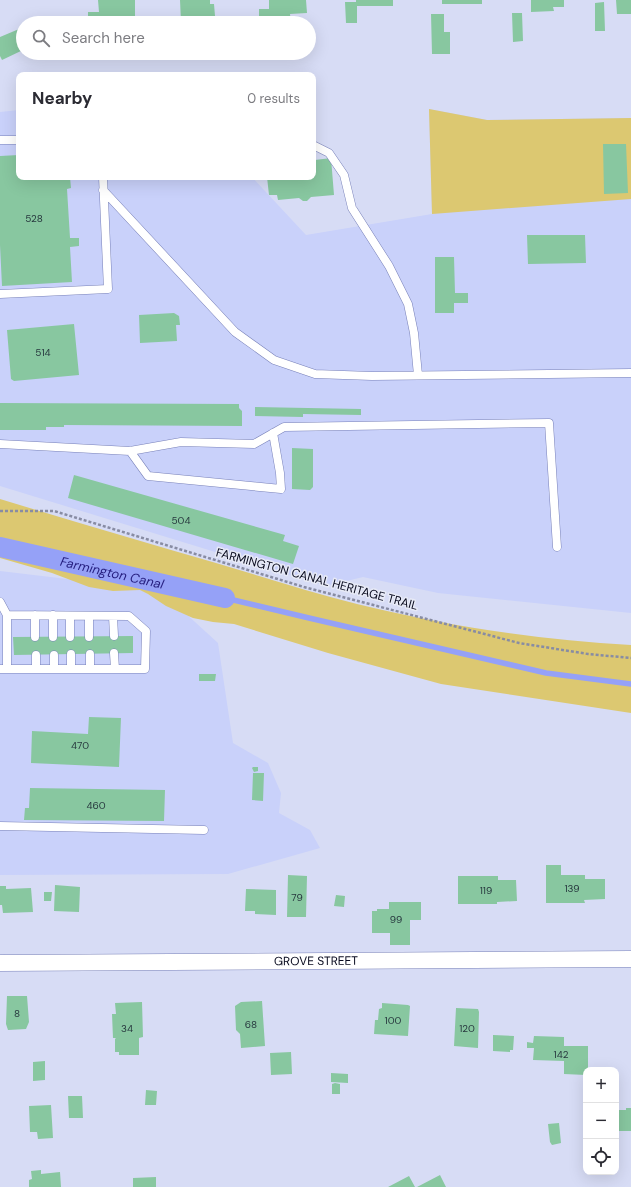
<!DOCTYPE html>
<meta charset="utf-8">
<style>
body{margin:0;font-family:"DM Sans",sans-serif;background:#f7f7f7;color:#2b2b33}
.controls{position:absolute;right:12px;bottom:12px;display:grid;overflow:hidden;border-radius:8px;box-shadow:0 4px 16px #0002}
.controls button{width:36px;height:36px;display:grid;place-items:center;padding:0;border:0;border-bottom:1px solid #e1e1e2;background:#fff;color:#2b2b33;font:20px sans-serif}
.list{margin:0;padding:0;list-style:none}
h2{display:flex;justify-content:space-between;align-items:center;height:52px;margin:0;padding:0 16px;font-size:17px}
h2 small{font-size:13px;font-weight:400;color:#7c7c81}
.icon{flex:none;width:22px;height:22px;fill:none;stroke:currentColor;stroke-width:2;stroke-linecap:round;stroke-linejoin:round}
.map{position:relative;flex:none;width:631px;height:1187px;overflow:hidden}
.search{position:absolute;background:#fff;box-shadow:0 4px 16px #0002;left:16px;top:16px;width:300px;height:44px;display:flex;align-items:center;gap:10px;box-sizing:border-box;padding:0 14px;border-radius:22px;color:#7c7c81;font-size:15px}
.panel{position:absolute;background:#fff;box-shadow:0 4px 16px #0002;left:16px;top:72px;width:300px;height:108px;border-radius:8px}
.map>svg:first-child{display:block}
.built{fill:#c9d1fa}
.green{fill:#dcc871}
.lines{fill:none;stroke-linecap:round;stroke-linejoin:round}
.stream{stroke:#95a1f7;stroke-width:5.5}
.canal{stroke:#95a1f7;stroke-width:20}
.building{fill:#88c7a0}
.lane-casing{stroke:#7881b9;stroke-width:9}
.street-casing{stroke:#7881b9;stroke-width:17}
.path{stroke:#888ca3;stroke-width:2.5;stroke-dasharray:3 2;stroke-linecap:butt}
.lane{stroke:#fff;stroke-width:8}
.street{stroke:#fff;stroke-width:16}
.labels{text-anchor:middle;stroke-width:3;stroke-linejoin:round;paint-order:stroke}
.number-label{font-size:10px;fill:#27383e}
.street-label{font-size:12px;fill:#07091d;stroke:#e7eaf6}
.water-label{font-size:13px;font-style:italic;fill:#251e7f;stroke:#e7eaf6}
</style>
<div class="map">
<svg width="631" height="1187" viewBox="0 0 631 1187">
<rect width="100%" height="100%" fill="#d7dcf5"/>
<path class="built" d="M429,109L487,120L631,118V613L438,593L363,577L326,586L0,486V112L19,110V177H252L306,235L432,214Z
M0,571L160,590L218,643L233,743L268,763L281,793L279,813L310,830L320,848L228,874L0,875Z"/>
<path class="green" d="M429,109L487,120L631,118V199L432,214Z
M0,499C72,521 144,542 216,563C263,577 310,592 357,604C447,626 539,640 631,645V713L441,684L328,653L234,624L213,622L193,618L166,606L148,594L140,590L113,591L89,587L52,573L0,558Z"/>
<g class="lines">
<path class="stream" d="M225,598L309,618L546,673L631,684"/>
<path class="canal" id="s1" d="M0,547L225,598"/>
</g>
<path class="building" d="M98,0H135V17L99,18V23H88V12H99Z
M180,0H210V4H214L215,16H203L204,21L181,22Z
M269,0H306L307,13L290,14L291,23H259V9H269Z
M356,0H393V6H357V23H346L345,2H356Z
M442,0H482V4H442Z
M531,0H564V7H553L554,11L531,12Z
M616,0H631V14H617Z
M604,2L605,31H595V3Z
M512,13H522L523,41L513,42Z
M431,14H444V32H450V54H432Z
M19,29L23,37V50L2,60L0,56V37Z
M603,144H626L628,193L604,194Z
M19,155V177H70L71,188L67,189L70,238H79V246L70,247L72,282L2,286L0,245V156Z
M331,158L334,195L311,197L307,201H303L299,198L278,200L277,195H269L267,177H313V171H316L315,160Z
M527,235H585L586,263L528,264Z
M435,257H454L455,293H468V303H454V313H435Z
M174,313L179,316L180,325H176L177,341L140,343L139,315Z
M74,324L79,375L14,381L11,379L7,330Z
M0,403L239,404V408L242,411V426L64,425V427H46V430H0Z
M255,407L361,409V415L303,414V417L255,416Z
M292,448L313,449V487L310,490L292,489Z
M74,475L285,535L283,541L299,546L293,564L68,498Z
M133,636V653L14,655L13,637Z
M199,674H216L215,681H199Z
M89,717L121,718L119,767L31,763L32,731L88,734Z
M253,767H258V771L254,772L252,768Z
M253,773H264L263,801L252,800Z
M30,788L165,790L164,821L24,820L25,808H29Z
M546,865H561V875H585V879H605V899L584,900L585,903H546Z
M288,875L307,876L306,917H287Z
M458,876H498V880H516L517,901L497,902V904H458Z
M55,885L80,887L79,912L54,911Z
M0,886H6V889L31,888L33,912L3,913L2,905H0Z
M246,889L276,890V915L255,914V911H245Z
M44,892H52L51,901H44Z
M336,895L345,896L344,907L334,906Z
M389,902H421V920H410V945H390V933H372V911H377V909H389Z
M7,996H27L29,1022L26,1029L8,1030L6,1024Z
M262,1001L265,1046L241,1048L240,1034L236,1030L235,1006L241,1002Z
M142,1002L143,1037L139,1038V1055H119V1052H115V1039L116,1038H113L112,1014H116L115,1003Z
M382,1003L408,1005L410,1006L408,1036L374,1034L375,1020H378L379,1009L382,1008Z
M456,1008L478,1009L479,1012L478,1048L454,1046Z
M493,1035L514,1036L513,1050H510V1052L493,1051Z
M534,1036L564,1037V1046H588V1070H586V1075L564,1074V1061L533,1060L534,1048H527V1042L533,1043Z
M291,1052L292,1074L271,1075L270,1053Z
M45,1061V1080L33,1081V1062Z
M331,1073L348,1074V1083L331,1082Z
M335,1083L340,1084V1094H332V1084Z
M146,1090L157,1091L156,1105H145Z
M68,1096H82L83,1118H69Z
M51,1105L53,1138L38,1139L37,1132H30L29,1106Z
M626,1108H631V1131H616V1110H626Z
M559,1123L561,1143L552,1145L550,1142L548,1124Z
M41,1170V1174L60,1172L61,1187H29V1180L32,1179L31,1171Z
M440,1175L446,1187H417Z
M409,1176L415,1187H388Z
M156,1177V1187H133V1178Z"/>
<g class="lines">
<g class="lane-casing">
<path id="lane" d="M0,140H19
M313,145L329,153L344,175L352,208L389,266L408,304L414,333L418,375
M103,190L235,332L274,360L315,374L372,376L631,373
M0,294L108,289L103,177
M0,444L130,451L181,442L254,444L284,427L549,423L557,547
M130,451L148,476L281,489L280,473L273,433
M0,602L7,615V669
M35,615V637
M53,615V637
M70,616V637
M113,616L114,636
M89,637V616
M114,653L115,669
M71,654V669
M90,654V669
M36,655V669
M54,655V669
M0,669H145L146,631L129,616L7,615
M0,826L204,830"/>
</g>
<g class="street-casing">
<g id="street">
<path id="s2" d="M0,963L631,959"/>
</g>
</g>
<path class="path" d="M0,511H54L304,587L519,643L588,654L631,658"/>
<use href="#lane" class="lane"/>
<use href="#street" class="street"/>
</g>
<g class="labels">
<g class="number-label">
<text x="34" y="222">528</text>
<text x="43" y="356">514</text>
<text x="181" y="524">504</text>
<text x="80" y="749">470</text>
<text x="96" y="809">460</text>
<text x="572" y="892">139</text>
<text x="486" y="894">119</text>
<text x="297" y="901">79</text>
<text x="396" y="923">99</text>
<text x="17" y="1017">8</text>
<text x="393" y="1024">100</text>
<text x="251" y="1028">68</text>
<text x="127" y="1032">34</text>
<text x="467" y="1032">120</text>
<text x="561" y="1058">142</text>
</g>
<g class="street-label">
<text transform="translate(317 579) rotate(15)" y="4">FARMINGTON CANAL HERITAGE TRAIL</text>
<text dy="4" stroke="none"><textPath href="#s2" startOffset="316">GROVE STREET</textPath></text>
</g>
<g class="water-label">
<text dy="5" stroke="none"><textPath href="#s1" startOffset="115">Farmington Canal</textPath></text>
</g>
</g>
</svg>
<div class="controls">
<button>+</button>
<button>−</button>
<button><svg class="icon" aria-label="locate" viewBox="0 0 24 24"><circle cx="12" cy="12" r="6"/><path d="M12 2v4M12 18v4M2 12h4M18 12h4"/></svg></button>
</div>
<div class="search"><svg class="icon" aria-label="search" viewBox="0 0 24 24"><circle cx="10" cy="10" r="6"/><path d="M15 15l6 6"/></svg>Search here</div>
<section class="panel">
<h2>Nearby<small>0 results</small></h2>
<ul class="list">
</ul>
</section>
</div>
